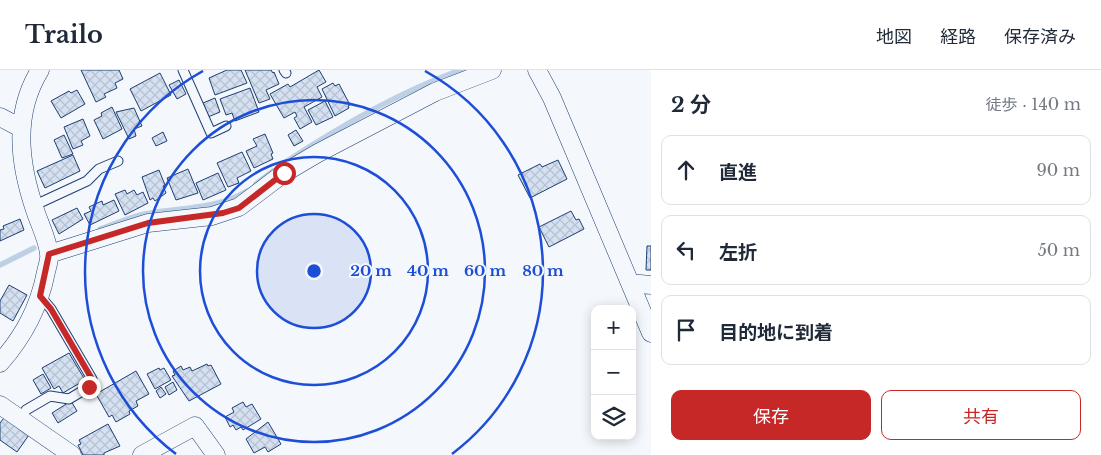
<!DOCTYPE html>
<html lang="ja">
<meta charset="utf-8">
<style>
body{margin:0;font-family:"Libre Baskerville","Noto Sans JP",serif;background:#f2f2f3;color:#1f2937}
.controls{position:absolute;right:15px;bottom:15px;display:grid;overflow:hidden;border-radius:10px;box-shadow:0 2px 12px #0003}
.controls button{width:45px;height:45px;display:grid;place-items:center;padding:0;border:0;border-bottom:1px solid #e0e1e3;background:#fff;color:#1f2937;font:25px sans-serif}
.stop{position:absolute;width:15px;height:15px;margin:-11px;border:4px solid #c62828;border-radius:50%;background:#fff}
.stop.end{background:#c62828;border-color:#fff;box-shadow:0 1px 5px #0008}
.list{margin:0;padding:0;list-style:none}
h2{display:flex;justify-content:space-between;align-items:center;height:65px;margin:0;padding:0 20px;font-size:21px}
h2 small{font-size:16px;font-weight:400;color:#747a83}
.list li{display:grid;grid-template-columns:32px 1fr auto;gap:15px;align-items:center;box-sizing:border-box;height:70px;margin:0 10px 10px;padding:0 10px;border:1px solid #e0e1e3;border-radius:10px}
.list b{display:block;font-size:19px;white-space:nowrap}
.list em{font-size:16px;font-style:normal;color:#747a83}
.actions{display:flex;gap:10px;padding:15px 20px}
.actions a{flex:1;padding:11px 0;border:1px solid #c62828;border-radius:10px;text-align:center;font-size:18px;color:#c62828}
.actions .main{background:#c62828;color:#fff}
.icon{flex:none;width:28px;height:28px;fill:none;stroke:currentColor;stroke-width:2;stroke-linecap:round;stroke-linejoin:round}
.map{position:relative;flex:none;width:651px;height:385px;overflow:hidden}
header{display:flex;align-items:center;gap:30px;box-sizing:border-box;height:70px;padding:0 25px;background:#fff;border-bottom:1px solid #e0e1e3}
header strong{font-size:24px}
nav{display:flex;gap:28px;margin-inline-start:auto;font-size:18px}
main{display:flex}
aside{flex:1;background:#fff}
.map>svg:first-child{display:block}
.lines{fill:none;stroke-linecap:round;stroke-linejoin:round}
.stream{stroke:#bed0e5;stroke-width:5.5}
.building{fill:url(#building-cross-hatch);stroke:#1d3f73}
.service-casing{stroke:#1d3f73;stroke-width:11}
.minor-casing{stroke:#1d3f73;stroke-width:19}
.service{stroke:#f4f7fb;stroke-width:9}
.minor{stroke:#f4f7fb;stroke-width:18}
.route{stroke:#c62828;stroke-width:6}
.ring{fill:none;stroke:#1d4ed8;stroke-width:2.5}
.centre{fill:#1d4ed8;stroke:#f4f7fb;stroke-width:2.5}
.ring-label{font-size:15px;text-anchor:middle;font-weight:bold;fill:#1d4ed8;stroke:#f4f7fb;stroke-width:4;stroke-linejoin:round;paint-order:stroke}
</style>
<header>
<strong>Trailo</strong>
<nav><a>地図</a><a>経路</a><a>保存済み</a></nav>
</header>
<main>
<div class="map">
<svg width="651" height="385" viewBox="0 0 651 385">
<defs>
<pattern id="building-cross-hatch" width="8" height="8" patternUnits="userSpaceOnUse" patternTransform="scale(1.25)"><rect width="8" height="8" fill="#d5e0f0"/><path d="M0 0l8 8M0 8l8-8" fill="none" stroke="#b6c1d1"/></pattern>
</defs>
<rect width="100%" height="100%" fill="#f4f7fb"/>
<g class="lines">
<path class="stream" d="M284,93C336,59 403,20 461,0
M256,114L273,101
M100,159C115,154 130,147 145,144C180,137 215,140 247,121
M0,195L34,178"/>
</g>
<path class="building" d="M81,0H119L123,9L115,13L117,18L104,24L106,27L96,32Z
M241,0L247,13L215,25L209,8L227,0Z
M245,0H271L273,3L274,2L279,14L266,20L270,29L259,33Z
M319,0L326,12L317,17L322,27L304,37L312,52L300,59L294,48L297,46L295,42L284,48L270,24L288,14L290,17Z
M160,3L171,25L141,41L130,19Z
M179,10L186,24L177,29L169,15Z
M333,13L335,16L339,14L350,35L348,36L349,38L335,46L322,19Z
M250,18L259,42L235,51L232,43L226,45L220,29Z
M77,20L85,34L61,48L51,31L69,21L71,23Z
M215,28L220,42L208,47L203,33Z
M325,31L333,47L316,55L308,40Z
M112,37L122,59L103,69L94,50L102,46L101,43Z
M134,38L142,56L134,59L136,66L129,69L116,42Z
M83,49L90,66L81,71L83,75L73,79L64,57Z
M296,60L303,71L294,76L288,65Z
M163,62L167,71L156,76L152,68Z
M265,64L273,83L271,84L273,89L254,98L246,81L257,76L253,69Z
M64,65L73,84L62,88L54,70Z
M242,82L251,101L237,108L239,113L228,117L217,93Z
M73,85L80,101L45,118L37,101Z
M558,90L567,109L530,128L518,105L540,94L542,97Z
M188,99L198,123L176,130L167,108Z
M159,100L165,115L163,116L166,123L155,131L153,128L150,130L142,107Z
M218,103L226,120L203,130L196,113Z
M125,120L127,124L134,120L137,125L143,122L148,133L125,145L115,124Z
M114,130L119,141L90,155L84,144L91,141L89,137L102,131L103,135Z
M77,138L83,149L59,164L52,150Z
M571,141L576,150L579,149L584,159L549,177L539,157Z
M20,149L24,160L0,171V160L4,159L3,156Z
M647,176H651V200H646Z
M9,215L27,225L13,251L0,243V231Z
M69,283L85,310L63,323L59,316L54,319L42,298Z
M207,294L208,296L211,295L221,314L189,331L172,306L175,305L173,301L181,296L183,300L190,297L192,301Z
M159,298L160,300L164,298L171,310L155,319L147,304Z
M136,301L149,324L136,331L138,336L129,341L130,344L116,352L112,345L109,347L96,324Z
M43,304L51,318L41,324L33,310Z
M173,312L177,320L169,325L165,317Z
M161,317L166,324L160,328L156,321Z
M71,331L77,341L58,353L52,343Z
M243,332L246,337L252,334L261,349L243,360L241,357L236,360L233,355L230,357L225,347L234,342L232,338Z
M4,348L31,362L17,382L0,370V353Z
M268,352L281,374L268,382L265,377L254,383L246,369Z
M108,354L120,376L104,383V385H83L78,375L81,374L79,370Z"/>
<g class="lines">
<g class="service-casing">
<path id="service" d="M183,0L211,63L226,56
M284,0L286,3
M33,136L87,111L99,99L118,91
M21,349L26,340L50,326L69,329L89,317L92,309L51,239L40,226"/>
</g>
<g class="minor-casing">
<path id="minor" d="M537,0L552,28L651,263
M0,47L21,58
M49,184L148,153L212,146L239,137L284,103L318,83L435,22L492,0
M630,213L651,215
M0,293C24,266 39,238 46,202C47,197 50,189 49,184C48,170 39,153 35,140C19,93 13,44 40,0
M0,335L72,385
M142,385L195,356L216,385"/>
</g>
<use href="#service" class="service"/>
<use href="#minor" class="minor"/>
</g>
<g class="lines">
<path class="route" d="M89,317L92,309L51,239L40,226L49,184L148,153L223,143L239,138L284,103"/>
</g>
<circle cx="314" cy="201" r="57" fill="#1d4ed8" fill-opacity=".12"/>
<g class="ring">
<circle cx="314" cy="201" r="57"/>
<circle cx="314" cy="201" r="114"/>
<circle cx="314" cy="201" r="171"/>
<path d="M176 384A229 229 0 0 1 203 1M425 1A229 229 0 0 1 452 384"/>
</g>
<circle cx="314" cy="201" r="8" class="centre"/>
<g class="ring-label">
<text x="371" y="206">20 m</text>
<text x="428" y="206">40 m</text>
<text x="485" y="206">60 m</text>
<text x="543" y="206">80 m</text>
</g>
</svg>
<div class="controls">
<button>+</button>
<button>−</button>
<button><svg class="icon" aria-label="layers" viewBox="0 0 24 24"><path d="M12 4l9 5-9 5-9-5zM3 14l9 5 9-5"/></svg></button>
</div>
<div class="stop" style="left:284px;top:103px"></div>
<div class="stop end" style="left:89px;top:317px"></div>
</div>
<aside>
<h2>2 分<small>徒歩 · 140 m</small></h2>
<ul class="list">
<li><svg class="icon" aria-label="ahead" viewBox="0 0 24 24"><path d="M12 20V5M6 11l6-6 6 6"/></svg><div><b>直進</b></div><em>90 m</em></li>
<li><svg class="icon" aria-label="left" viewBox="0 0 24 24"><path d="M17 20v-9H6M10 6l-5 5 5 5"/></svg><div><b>左折</b></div><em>50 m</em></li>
<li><svg class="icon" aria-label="arrive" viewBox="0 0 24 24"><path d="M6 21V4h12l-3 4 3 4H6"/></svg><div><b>目的地に到着</b></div></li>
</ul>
<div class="actions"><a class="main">保存</a><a>共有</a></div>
</aside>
</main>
